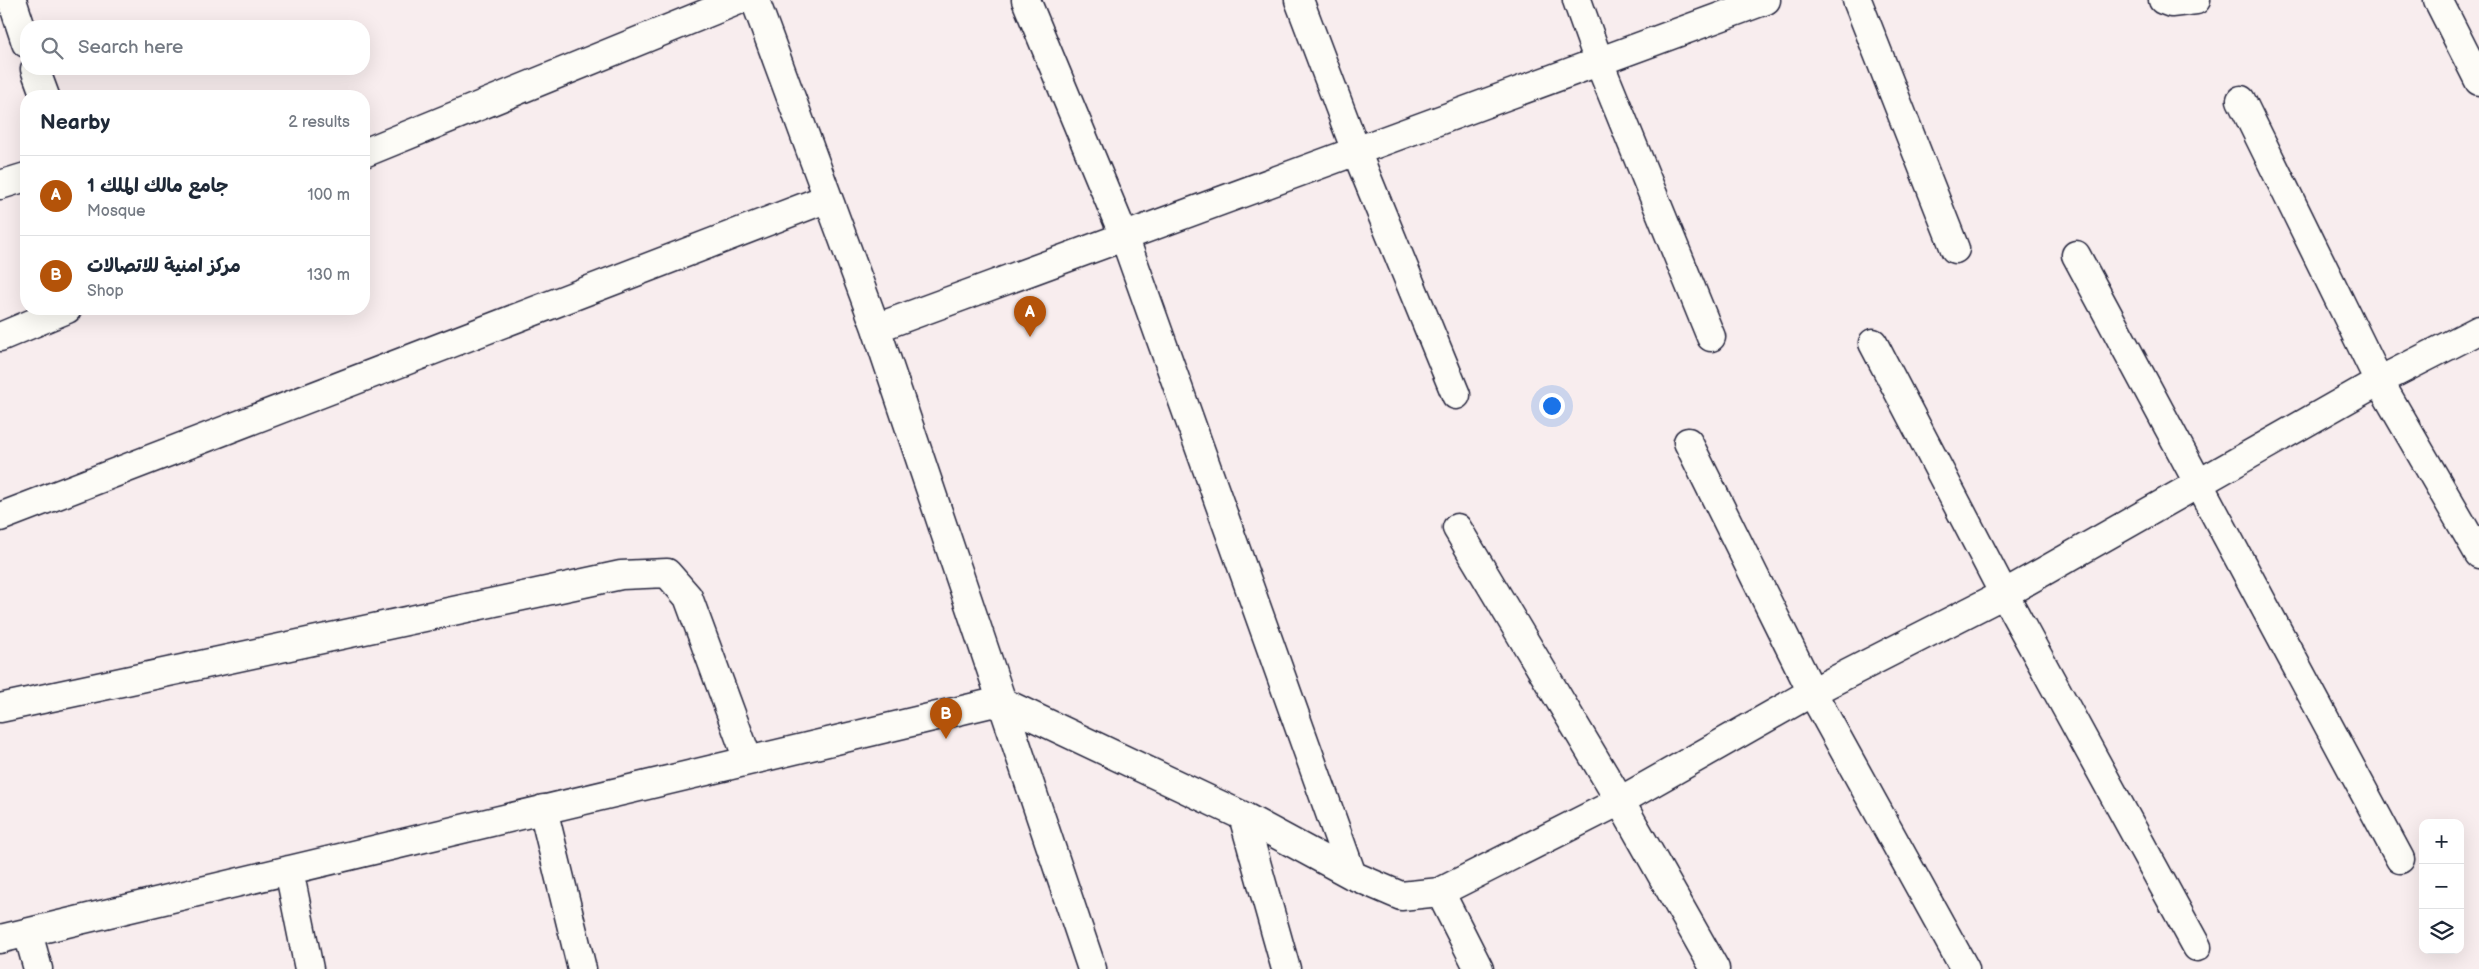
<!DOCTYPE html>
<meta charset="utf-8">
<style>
body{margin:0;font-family:"Balsamiq Sans","Playpen Sans Arabic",sans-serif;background:#f2f2f3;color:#1f2937}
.controls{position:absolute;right:15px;bottom:15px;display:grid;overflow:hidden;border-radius:10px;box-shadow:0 5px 20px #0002}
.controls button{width:45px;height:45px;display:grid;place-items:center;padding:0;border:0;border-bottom:1px solid #e0e1e3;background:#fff;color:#1f2937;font:25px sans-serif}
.you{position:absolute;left:1551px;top:405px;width:18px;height:18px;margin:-12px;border:4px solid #fff;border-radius:50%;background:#1a73e8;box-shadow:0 0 0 8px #1a73e833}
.badge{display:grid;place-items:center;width:32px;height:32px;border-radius:50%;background:#b45309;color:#fff;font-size:16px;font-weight:700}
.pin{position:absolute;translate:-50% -41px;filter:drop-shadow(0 1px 2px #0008)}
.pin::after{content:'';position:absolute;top:26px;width:18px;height:15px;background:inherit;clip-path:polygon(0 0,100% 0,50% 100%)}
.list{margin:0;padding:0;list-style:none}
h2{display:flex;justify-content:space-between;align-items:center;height:65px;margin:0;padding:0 20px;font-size:21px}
h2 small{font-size:16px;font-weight:400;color:#747a83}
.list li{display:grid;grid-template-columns:32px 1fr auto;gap:15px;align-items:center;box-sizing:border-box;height:80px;padding:0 20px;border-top:1px solid #e0e1e3}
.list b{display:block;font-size:19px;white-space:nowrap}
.list p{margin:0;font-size:16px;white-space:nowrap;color:#747a83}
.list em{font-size:16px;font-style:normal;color:#747a83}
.icon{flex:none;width:28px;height:28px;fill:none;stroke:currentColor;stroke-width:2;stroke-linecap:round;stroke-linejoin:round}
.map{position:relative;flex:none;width:2479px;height:969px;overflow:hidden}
.search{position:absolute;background:#fff;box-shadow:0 5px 20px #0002;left:20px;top:20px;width:350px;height:55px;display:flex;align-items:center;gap:12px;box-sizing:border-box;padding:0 18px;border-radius:20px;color:#747a83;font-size:19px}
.panel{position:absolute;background:#fff;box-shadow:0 5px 20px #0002;left:20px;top:90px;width:350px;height:225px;border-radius:20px}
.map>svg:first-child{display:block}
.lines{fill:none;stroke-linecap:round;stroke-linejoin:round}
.minor-casing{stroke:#22223b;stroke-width:31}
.minor{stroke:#fdfcf7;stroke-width:28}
</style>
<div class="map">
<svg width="2479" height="969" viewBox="0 0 2479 969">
<rect width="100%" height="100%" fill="#f8edee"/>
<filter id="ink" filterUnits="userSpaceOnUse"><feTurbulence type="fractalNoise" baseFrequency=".02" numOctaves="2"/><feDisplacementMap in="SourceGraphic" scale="10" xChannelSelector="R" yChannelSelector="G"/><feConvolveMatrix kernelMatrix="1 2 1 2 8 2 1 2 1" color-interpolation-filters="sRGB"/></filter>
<g filter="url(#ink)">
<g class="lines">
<g class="minor-casing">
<path id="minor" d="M12,0L26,43
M755,0L876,328L1092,969
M1026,0L1124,236L1352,875
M1299,0L1356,151L1456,395
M1577,0L1599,62L1711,337
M1857,0L1955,249
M2163,0L2171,3L2196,0
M2438,0L2479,81
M35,69L45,96
M2241,100L2379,381L2479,554
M364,153L739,0
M0,185L26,177
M2076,255L2400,859
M876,328L1766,0
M0,337L67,309
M1873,343L2004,594L2197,947
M1688,442L1812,692L1965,969
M0,517L828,198
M1457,528L1620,801L1715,969
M0,708L621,575L667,573L688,597L748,760
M543,809L582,969
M1243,816L1286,969
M289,870L309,969
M1440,892L1479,969
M28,933L38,969
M0,939L1000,701L1243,816L1352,875L1401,896L1440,892L1620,801L1812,692L2004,594L2379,381L2479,330"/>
</g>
<use href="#minor" class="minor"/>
</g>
</g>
</svg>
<div class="controls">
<button>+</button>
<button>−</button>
<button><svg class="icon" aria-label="layers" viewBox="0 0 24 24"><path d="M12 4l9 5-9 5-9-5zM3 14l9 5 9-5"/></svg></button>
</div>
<div class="you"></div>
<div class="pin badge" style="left:1030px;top:337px">A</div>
<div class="pin badge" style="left:946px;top:739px">B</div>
<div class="search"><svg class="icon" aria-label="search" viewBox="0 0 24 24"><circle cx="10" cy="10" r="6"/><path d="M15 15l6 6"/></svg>Search here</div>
<section class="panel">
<h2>Nearby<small>2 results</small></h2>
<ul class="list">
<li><span class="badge">A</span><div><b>جامع مالك الملك 1</b><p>Mosque</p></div><em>100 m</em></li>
<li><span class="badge">B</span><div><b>مركز امنية للاتصالات</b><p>Shop</p></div><em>130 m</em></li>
</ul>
</section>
</div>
